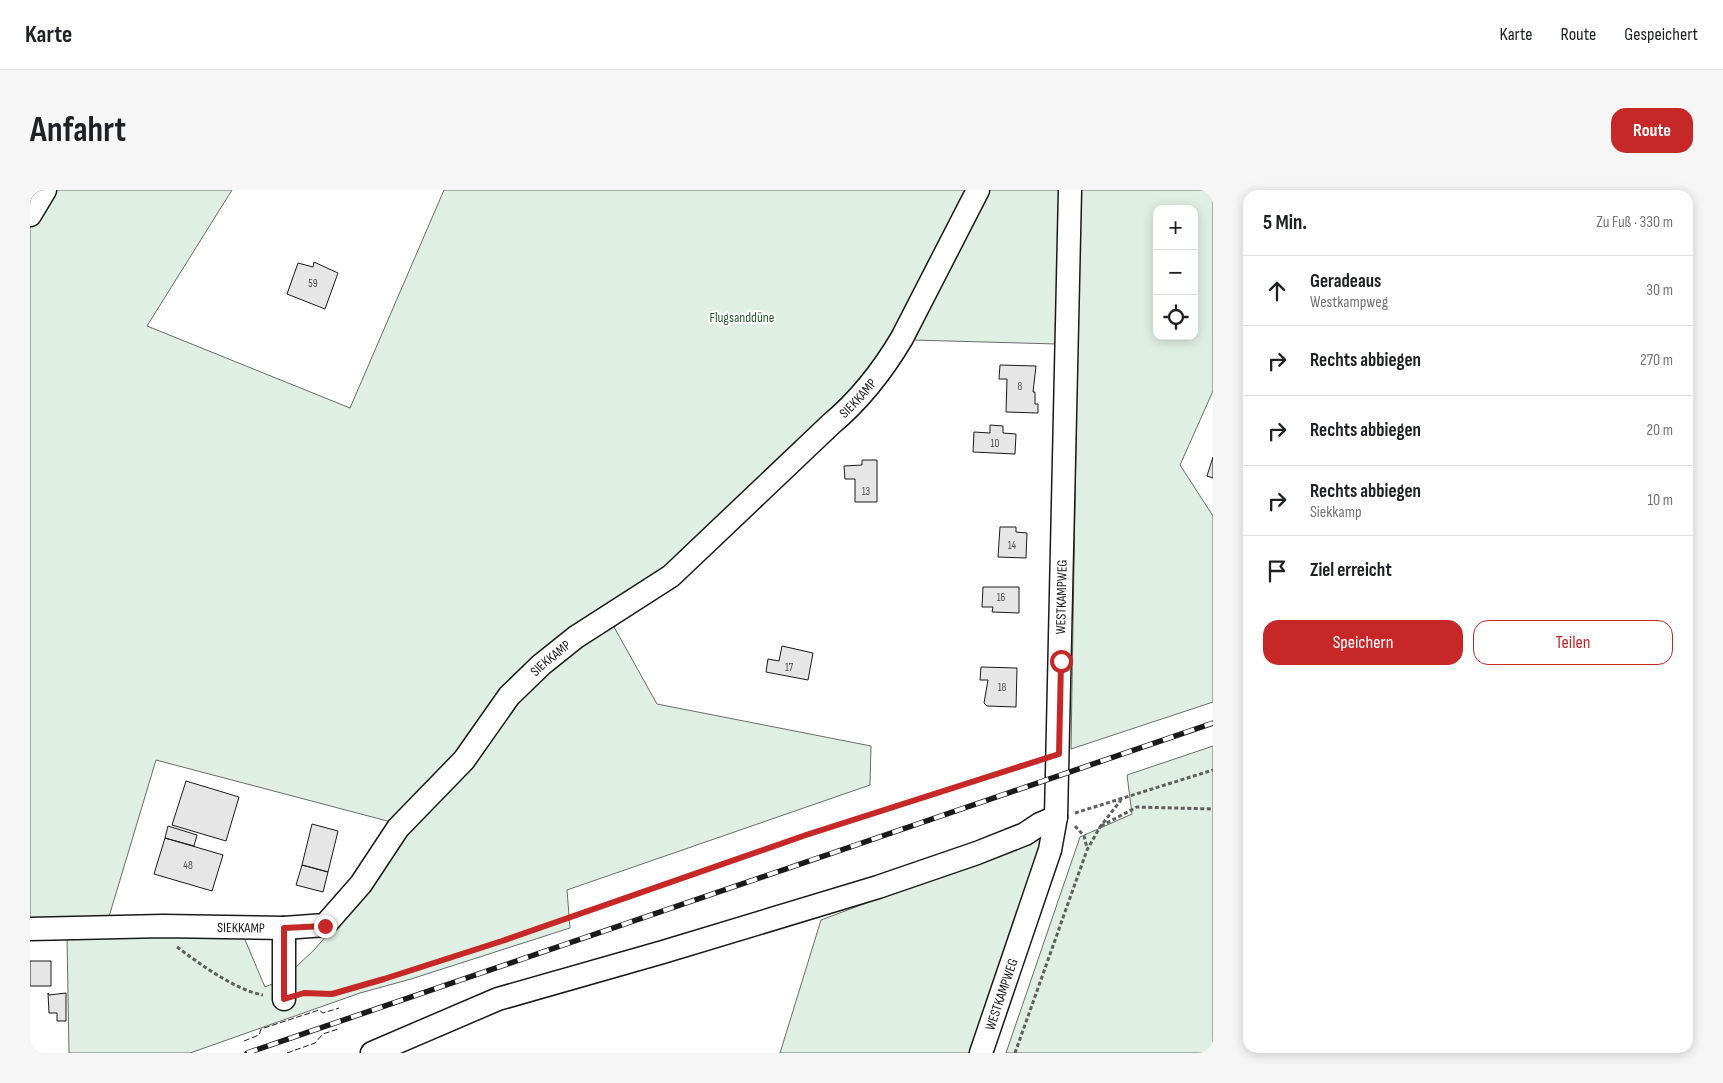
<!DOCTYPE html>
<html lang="de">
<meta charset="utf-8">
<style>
body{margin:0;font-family:"Sofia Sans Condensed",sans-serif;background:#f6f6f6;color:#202124}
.controls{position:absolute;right:15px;top:15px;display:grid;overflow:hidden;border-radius:10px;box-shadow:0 2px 12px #0003}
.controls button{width:45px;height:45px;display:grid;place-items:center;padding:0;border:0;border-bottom:1px solid #e0e0e0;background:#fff;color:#202124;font:25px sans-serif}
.stop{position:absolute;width:15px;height:15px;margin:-11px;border:4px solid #c62828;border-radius:50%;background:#fff}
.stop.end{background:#c62828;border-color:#fff;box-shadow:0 1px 5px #0008}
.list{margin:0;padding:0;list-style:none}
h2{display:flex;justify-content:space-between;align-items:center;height:65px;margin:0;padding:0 20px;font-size:21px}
h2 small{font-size:16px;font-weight:400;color:#757577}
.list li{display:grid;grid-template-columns:32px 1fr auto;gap:15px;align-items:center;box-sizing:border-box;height:70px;padding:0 20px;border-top:1px solid #e0e0e0}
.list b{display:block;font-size:19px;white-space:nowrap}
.list p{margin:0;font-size:16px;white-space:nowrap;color:#757577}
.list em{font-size:16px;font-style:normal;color:#757577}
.actions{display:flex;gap:10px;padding:15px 20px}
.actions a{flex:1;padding:11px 0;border:1px solid #c62828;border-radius:15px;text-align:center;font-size:18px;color:#c62828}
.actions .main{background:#c62828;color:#fff}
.icon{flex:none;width:28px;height:28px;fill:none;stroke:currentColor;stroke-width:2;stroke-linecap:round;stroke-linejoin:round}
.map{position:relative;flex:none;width:1183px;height:863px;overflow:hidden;border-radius:15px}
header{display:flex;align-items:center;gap:30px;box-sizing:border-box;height:70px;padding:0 25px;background:#fff;border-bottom:1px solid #e0e0e0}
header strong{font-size:24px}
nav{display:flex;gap:28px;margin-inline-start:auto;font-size:18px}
.intro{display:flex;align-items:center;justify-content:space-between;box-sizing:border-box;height:120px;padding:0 30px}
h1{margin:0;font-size:35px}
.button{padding:12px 22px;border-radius:15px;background:#c62828;color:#fff;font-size:18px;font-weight:700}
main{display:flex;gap:30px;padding:0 30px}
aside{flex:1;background:#fff;border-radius:15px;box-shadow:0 2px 12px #0003}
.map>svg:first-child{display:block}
.green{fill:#e0efe3;stroke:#6a6a6a;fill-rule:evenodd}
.building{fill:#e6e6e6;stroke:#1a1a1a}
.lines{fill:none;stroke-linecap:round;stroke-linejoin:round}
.minor-casing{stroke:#1a1a1a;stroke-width:25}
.path{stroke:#5f5f5f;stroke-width:3;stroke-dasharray:4 2.5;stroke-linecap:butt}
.minor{stroke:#fff;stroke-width:22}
.rail-casing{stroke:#1a1a1a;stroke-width:5.5}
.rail{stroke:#fff;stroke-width:4;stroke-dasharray:11;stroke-linecap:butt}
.fence{stroke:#1a1a1a;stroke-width:1;stroke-dasharray:6 2.5;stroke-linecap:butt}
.route{stroke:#c62828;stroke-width:6}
.labels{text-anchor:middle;stroke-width:4;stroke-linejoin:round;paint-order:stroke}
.number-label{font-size:11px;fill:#4d4d4d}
.park-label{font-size:14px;fill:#2b5a34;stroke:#fff}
.street-label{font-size:14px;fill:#1a1a1a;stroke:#fff}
</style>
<header>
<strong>Karte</strong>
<nav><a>Karte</a><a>Route</a><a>Gespeichert</a></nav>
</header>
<div class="intro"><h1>Anfahrt</h1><a class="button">Route</a></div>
<main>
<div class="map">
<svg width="1183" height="863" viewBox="0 0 1183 863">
<rect width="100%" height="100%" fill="#fff"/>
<path class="green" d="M21,0H202L117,136L320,218L414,0H1031L1027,154L882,150L634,400L584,437L627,514L841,556L840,595L537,700L540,738L381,789L330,803L160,863H39L37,747L213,745L235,797L252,790L284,760L342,693L365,633L126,570L78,730L0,732V34Z
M1050,0H1183V201L1150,275L1183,326V512L1041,559ZM1127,19H1164V146H1127Z
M1183,556V863H976L1050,647L1102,624L1097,585Z
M1015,646L941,863H750L791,730Z"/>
<path class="building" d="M284,72L308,83L295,119L257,104L268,73L283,77Z
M970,175L1006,176L1003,202H1005V214H1008V223L976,222L977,189H969Z
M960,235L973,236V243L986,244L985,264L943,262L944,242L960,243Z
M1183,267V288L1177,286Z
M832,270H847V312H825V289H815L814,276L832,275Z
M970,337H986V342L997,343L996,368L968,367Z
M953,397H989V423L962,422L963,417H952Z
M752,456L783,463L778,490L736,482L738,469L749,471Z
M951,477L987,478L986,517L957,516L954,513L958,490H950Z
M156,591L209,607L196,651L142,635Z
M282,634L308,641L298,682L272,675Z
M138,636L167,645L164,656L135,648Z
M135,648L193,665L182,701L124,684Z
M272,675L298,682L293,702L266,695Z
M0,771H21V796H0Z
M18,803L19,805L36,803V831H27V823H19Z"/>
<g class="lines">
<g class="minor-casing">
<g id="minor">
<path d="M0,25L15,0"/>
<path id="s1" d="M0,739L133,736L254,738L295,735L331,694L368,638L434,570L479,506L511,475L546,447L641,386L801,234C831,209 853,180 872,148L948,0"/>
<path d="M254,809V738"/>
<path d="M342,863L468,809L633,762L848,697L947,663L995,644L1010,634L1026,627"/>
<path id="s2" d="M951,863L1020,660L1026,627L1040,0"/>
</g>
</g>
<path class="path" d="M1045,623L1183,580
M1045,636L1054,646L1057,658
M1071,636L1107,617L1183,619
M147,757C170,774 205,800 233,805
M273,803H302L354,789L472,751L776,645L1007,571
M985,863L1057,660L1070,637L1091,610"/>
<use href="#minor" class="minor"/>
<g class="rail-casing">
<path id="rail" d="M217,863L1183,533"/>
</g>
<use href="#rail" class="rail"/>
<path class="fence" d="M214,851L229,845L231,839L289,820L293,823L309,818
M257,863L285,853L293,844L308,839"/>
</g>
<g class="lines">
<path class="route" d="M295,736L254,738V809L274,803L302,804L354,789L472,751L776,645L1029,564L1031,471"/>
</g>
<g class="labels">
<g class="number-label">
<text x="283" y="97">59</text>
<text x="990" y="200">8</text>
<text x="965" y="257">10</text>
<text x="836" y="305">13</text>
<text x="982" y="359">14</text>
<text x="971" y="411">16</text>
<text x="759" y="481">17</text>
<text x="972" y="501">18</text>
<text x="158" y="679">48</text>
</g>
<g class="park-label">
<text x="712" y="132">Flugsanddüne</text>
</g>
<g class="street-label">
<text dy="5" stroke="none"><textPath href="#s1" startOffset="1050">SIEKKAMP</textPath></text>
<text dy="5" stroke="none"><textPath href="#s2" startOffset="468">WESTKAMPWEG</textPath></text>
<text dy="5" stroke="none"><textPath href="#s1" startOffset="646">SIEKKAMP</textPath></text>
<text dy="5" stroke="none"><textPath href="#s1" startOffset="211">SIEKKAMP</textPath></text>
<text dy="5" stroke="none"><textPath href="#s2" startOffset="62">WESTKAMPWEG</textPath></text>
</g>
</g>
</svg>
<div class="controls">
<button>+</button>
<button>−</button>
<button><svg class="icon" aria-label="locate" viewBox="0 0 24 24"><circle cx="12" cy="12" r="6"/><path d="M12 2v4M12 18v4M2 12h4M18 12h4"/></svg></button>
</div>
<div class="stop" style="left:1031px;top:471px"></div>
<div class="stop end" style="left:295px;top:736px"></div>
</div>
<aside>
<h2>5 Min.<small>Zu Fuß · 330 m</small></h2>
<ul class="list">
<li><svg class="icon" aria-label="ahead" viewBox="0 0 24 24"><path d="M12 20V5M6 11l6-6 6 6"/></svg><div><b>Geradeaus</b><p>Westkampweg</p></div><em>30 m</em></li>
<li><svg class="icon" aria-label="right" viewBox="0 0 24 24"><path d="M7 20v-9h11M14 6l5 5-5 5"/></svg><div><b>Rechts abbiegen</b></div><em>270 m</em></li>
<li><svg class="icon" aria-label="right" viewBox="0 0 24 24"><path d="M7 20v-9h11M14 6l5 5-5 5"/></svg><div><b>Rechts abbiegen</b></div><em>20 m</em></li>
<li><svg class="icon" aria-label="right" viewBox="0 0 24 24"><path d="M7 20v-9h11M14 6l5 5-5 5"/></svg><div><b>Rechts abbiegen</b><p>Siekkamp</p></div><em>10 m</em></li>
<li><svg class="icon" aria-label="arrive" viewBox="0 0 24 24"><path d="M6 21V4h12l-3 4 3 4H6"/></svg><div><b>Ziel erreicht</b></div></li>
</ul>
<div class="actions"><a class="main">Speichern</a><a>Teilen</a></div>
</aside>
</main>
